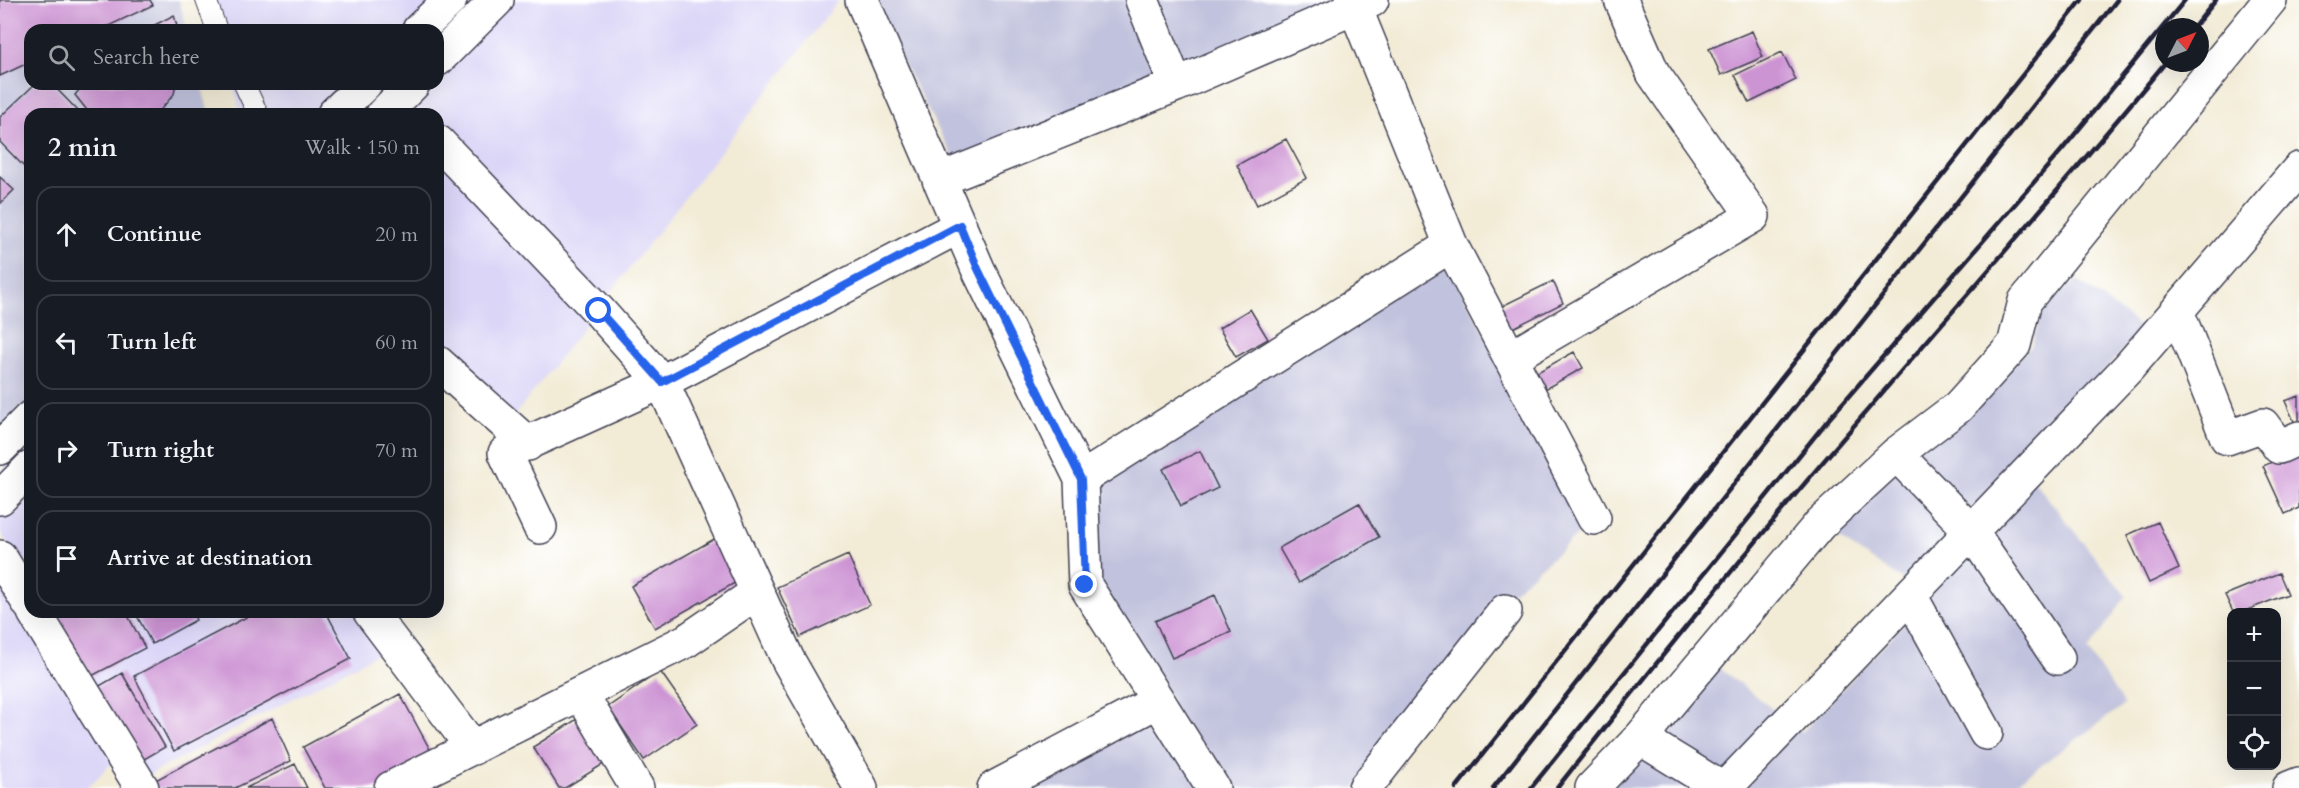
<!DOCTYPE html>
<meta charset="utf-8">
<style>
body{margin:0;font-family:Cardo,serif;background:#20242c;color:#f1f3f6}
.controls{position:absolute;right:18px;bottom:18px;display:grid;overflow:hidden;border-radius:12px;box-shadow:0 6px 24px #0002}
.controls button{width:54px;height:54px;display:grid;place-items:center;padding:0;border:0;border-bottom:2px solid #363941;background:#171b24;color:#f1f3f6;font:30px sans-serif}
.compass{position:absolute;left:2155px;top:18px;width:54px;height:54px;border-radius:50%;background:#171b24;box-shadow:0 6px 24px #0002;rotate:48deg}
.stop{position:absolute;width:18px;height:18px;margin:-14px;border:4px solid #2563eb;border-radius:50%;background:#fff}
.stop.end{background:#2563eb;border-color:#fff;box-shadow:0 2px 6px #0008}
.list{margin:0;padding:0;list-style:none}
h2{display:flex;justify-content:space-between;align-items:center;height:78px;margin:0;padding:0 24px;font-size:26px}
h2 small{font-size:20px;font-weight:400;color:#9ea1a6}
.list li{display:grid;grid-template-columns:39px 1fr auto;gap:18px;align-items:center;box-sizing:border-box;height:96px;margin:0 12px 12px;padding:0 12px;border:2px solid #363941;border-radius:18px}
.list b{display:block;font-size:22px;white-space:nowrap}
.list em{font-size:20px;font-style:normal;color:#9ea1a6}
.icon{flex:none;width:33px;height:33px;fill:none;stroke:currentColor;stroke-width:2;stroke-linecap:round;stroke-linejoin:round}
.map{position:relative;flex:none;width:2299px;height:788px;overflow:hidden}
.search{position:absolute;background:#171b24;box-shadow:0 6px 24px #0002;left:24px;top:24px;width:420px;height:66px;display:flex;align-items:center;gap:15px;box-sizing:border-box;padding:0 21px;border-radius:18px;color:#9ea1a6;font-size:22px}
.panel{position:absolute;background:#171b24;box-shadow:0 6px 24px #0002;left:24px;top:108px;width:420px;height:510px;border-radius:18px}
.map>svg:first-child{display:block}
.built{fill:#dbd6f7}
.industrial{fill:#c1c2dd}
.building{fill:#cd94d4}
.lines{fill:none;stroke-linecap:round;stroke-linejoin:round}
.service-casing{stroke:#414052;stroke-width:22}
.minor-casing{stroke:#414052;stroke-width:36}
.primary-casing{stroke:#414052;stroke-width:36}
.service{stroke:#fff;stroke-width:20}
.minor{stroke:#fff;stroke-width:33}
.primary{stroke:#fff;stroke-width:33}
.rail{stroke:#22223b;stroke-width:4.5}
.route{stroke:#2563eb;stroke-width:8}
</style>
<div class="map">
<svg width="2299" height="788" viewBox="0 0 2299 788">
<rect width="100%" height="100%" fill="#fff"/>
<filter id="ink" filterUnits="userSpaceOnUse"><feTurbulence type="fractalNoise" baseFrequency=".0167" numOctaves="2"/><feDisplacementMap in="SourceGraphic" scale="12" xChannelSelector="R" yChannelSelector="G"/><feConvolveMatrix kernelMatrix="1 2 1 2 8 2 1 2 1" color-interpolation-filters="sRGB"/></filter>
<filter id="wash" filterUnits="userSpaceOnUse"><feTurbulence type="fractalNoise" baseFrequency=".008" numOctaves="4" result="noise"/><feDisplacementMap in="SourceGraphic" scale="24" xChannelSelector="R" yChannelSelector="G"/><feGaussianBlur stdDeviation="1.35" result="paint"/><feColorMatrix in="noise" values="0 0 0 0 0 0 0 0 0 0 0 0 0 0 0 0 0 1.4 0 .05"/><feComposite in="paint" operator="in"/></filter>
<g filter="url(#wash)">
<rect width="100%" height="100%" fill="#f2ebd6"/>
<path class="built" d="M211,0H839L511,420L438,350V114H241L233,84H438V30H219Z
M30,442V584L0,531V472Z
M0,580L116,759L87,788H0Z
M46,612H362L390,647L141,779Z"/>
<path class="industrial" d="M0,0H179L187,30H30V84H201L209,114H30V400L0,430Z
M870,0H1339L956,163Z
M1446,262L1589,525L1498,605L1354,788H1020L1173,701L1094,578L1091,481Z
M2077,280L2142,328L2022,466L2126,596L2088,651L2124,705L2009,788H1610L1718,667L1802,732L1929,597L1834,535L1894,469L2031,347L2044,306Z"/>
<g id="blocks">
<path class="building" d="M0,0H150L153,5L100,30H30V62L0,76Z
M174,15L178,30H145Z
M1752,31L1763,57L1721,75L1709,49Z
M1782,52L1796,80L1749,103L1735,75Z
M35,84H52L81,114H30V173L0,142V117Z
M76,84H176L174,94L157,114H90L75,95L79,90Z
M1286,139L1307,178L1257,205L1237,165Z
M0,177L14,190L0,204Z
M1553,281L1563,303L1507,331L1496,309Z
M1250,309L1268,339L1236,357L1219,328Z
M1574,352L1583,368L1534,395L1525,379Z
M2299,396V427L2297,428L2285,401Z
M1200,451L1218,488L1181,506L1163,469Z
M2294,452L2299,463V508L2285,514L2263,466Z
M1359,503L1379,537L1299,583L1279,548Z
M2158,522L2179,569L2149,583L2127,535Z
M716,538L740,580L655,628L631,586Z
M848,555L870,605L800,637L777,587Z
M2279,573L2288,594L2242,612H2233L2225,595Z
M1215,595L1231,632L1172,658L1155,621Z
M60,612H126L145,648L86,679L52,616Z
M135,612H192L196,620L152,644Z
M256,612H326L351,659L174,751L134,676Z
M660,671L697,724L644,760L608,707Z
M122,673L165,747L139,762L96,688Z
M400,694L434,757L378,788H325L303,747Z
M585,714L613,758L565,788H559L533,747Z
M272,718L291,761L235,788H152L150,783Z
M295,764L307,788H246Z"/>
</g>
</g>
<g filter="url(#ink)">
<use href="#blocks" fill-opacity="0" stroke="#414052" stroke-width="1.5"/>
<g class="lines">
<g class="service-casing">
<path id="service" d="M206,0L217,30
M244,84L258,114"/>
</g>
<g class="minor-casing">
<path id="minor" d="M862,0L978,269L1081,479L1085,585L1213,788
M1142,0L1176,85
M1352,0L1451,245L1594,518
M438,142L599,311L662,382L788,660L861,788
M939,180L1176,85L1372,0
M2177,311L2227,438L2263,425L2279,447L2299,438
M1510,358L1753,216L1653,73L1621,0
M438,363L528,444
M1896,454L1971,531L2058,658
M1081,479L1451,245
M540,527L505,453L662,382L960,226
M0,557L30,605
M34,612L142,788
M370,612L473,748
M581,694L637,788
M1986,733L1910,595L2128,368L2299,169
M1640,738L1721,788
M391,788L686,641L756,593
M994,788L1158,701
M1365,788L1505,611
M1592,788L1640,738L1820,524L1896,454L1958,407L2014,345L2025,301L2270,0
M1725,788L1910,595
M2289,788L2299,784"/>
</g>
<g class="primary-casing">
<path id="primary" d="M419,30L450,0
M438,59L497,0
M334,114L365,84
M383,114L413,84
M0,448L30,418
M0,498L30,468"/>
</g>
<use href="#service" class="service"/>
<use href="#minor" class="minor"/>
<use href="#primary" class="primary"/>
<path class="rail" d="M2194,27L2216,0
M1456,788L2082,0
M1493,788L2117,0
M1531,788L1828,420L2061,151L2185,0
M1557,788C1651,669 1747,550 1846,435C1952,311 2061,189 2165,63"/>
</g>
</g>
<g class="lines" filter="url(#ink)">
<path class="route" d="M599,311L662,382L960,225L978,269L1081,479L1085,585"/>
</g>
</svg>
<div class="controls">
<button>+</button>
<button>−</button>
<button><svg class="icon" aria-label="locate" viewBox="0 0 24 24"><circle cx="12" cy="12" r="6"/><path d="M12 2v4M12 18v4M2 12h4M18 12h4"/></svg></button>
</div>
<svg class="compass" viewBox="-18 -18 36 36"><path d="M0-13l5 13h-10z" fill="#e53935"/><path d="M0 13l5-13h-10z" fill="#9ea1a6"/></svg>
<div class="stop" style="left:599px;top:311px"></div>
<div class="stop end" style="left:1085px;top:585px"></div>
<div class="search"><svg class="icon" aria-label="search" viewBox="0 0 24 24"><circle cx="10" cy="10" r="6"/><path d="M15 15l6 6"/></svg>Search here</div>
<section class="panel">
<h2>2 min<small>Walk · 150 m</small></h2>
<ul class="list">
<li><svg class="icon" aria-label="ahead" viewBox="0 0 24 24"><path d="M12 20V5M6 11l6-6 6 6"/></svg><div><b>Continue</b></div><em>20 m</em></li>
<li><svg class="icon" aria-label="left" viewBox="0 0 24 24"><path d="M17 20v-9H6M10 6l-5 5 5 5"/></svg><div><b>Turn left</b></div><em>60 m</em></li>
<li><svg class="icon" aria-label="right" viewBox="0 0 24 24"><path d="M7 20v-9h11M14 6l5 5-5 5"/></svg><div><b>Turn right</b></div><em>70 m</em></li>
<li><svg class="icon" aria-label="arrive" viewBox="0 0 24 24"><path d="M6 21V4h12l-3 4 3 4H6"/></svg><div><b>Arrive at destination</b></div></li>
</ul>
</section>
</div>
